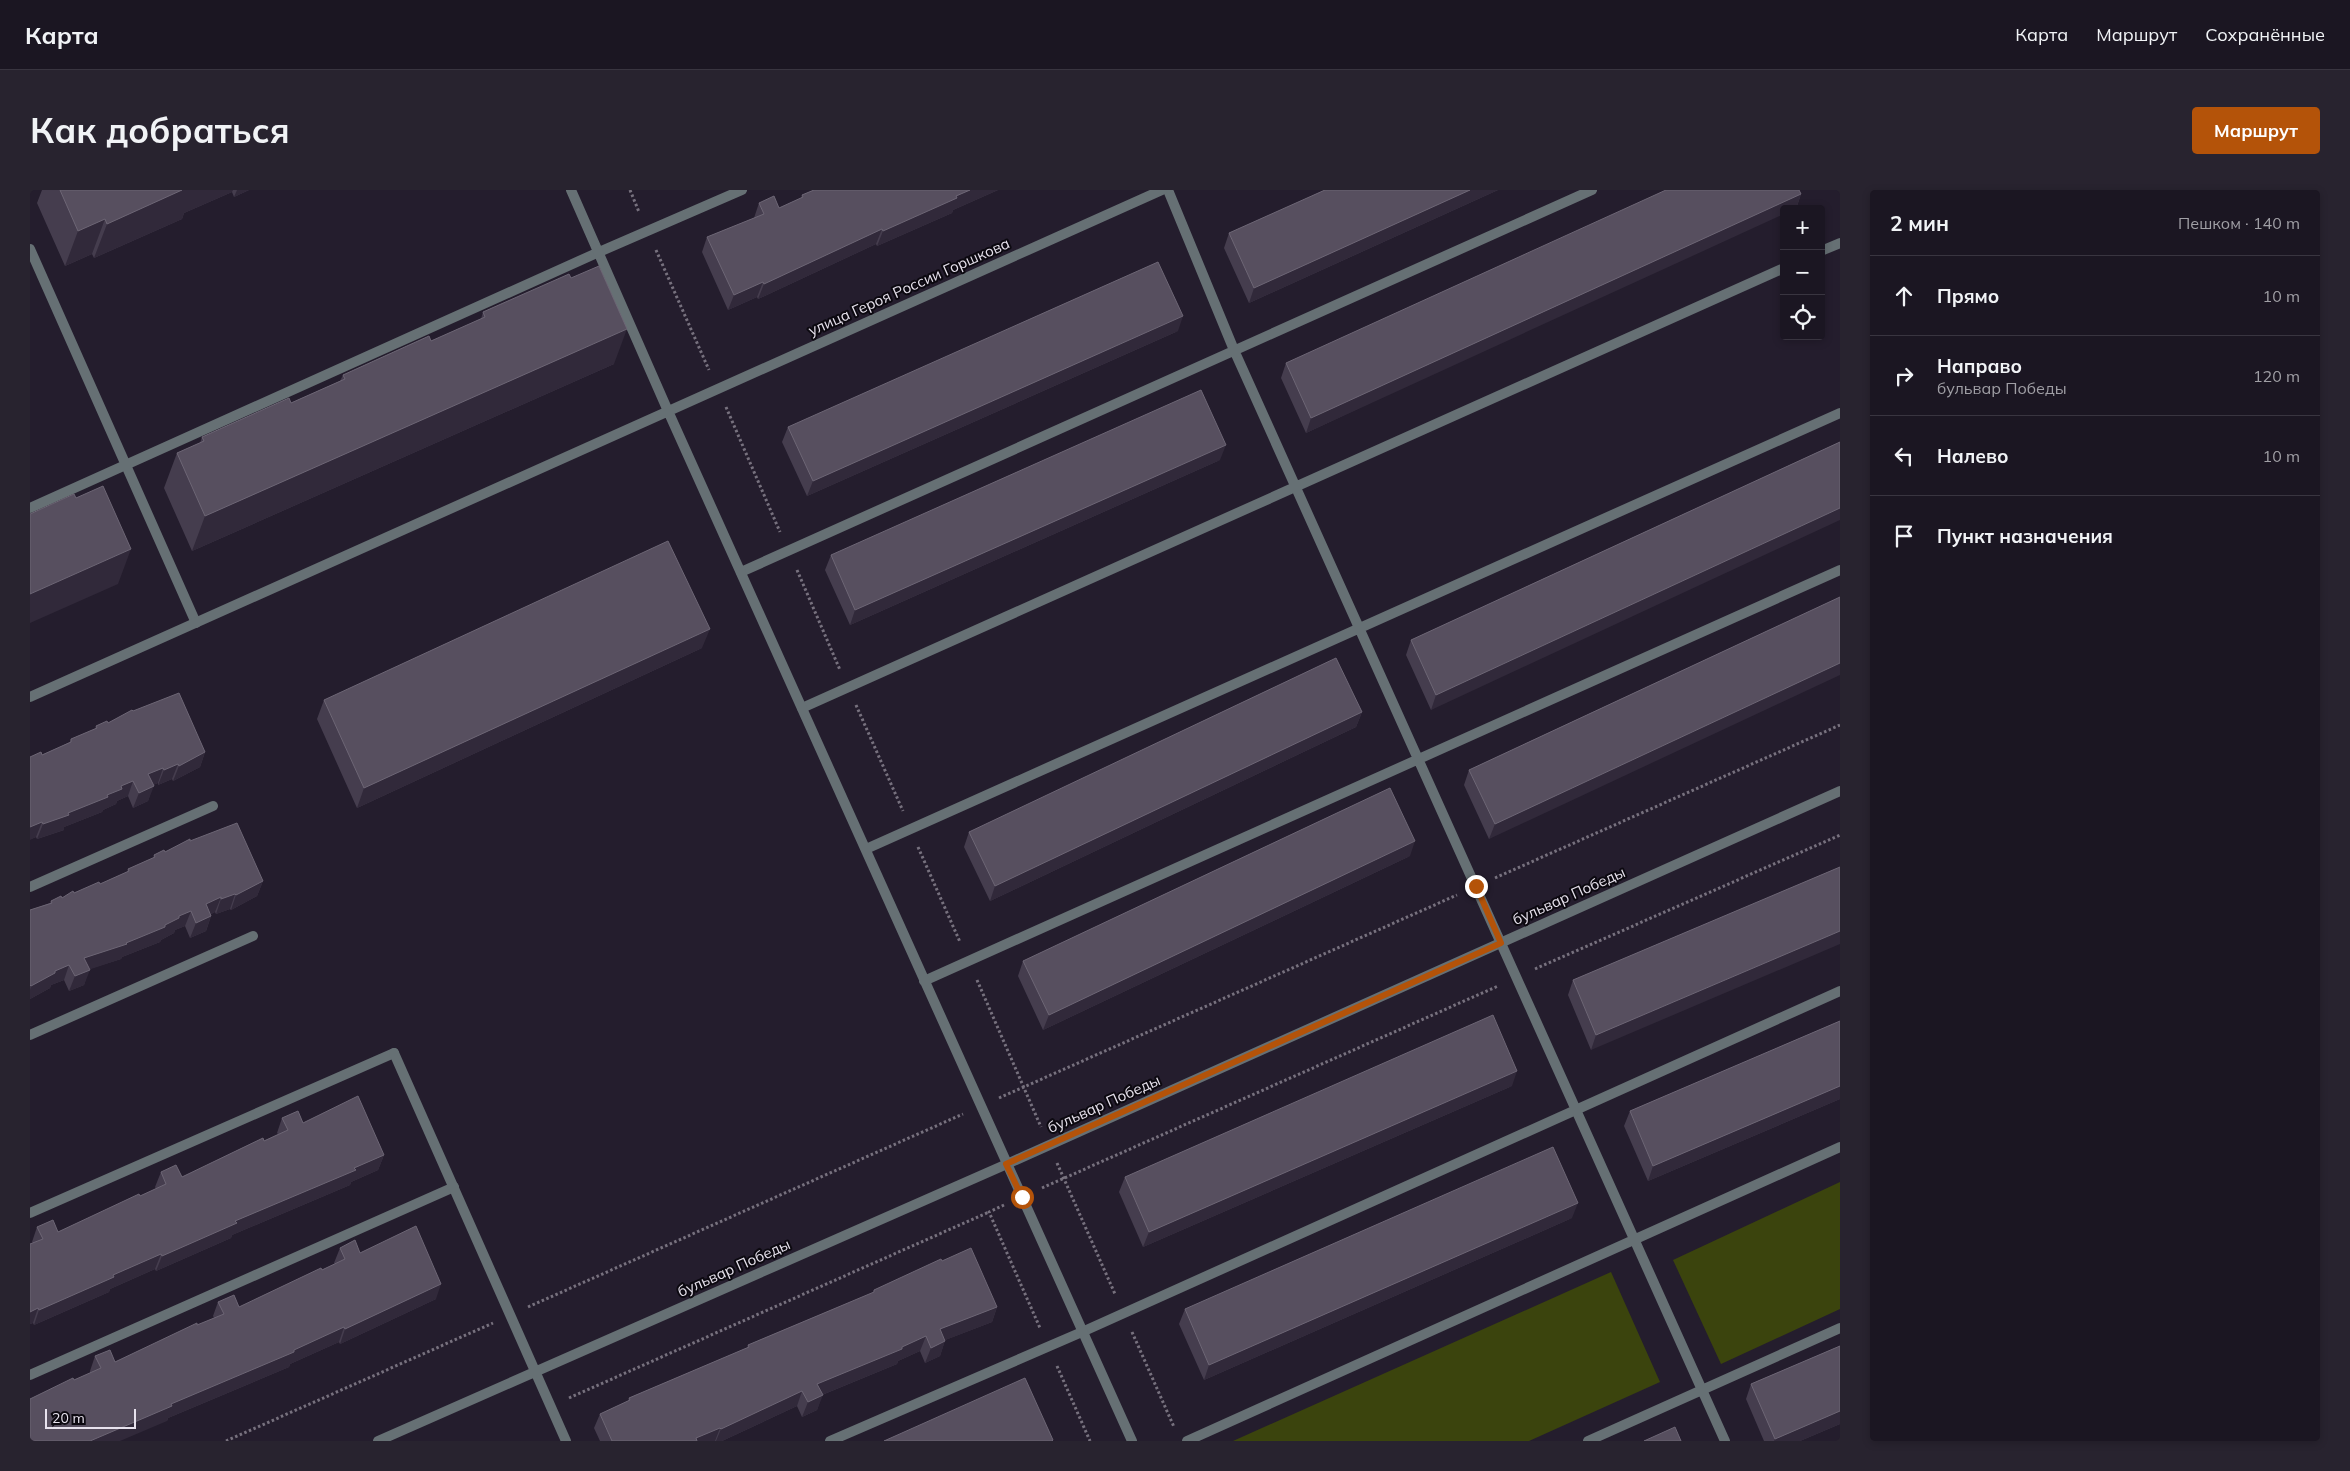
<!DOCTYPE html>
<html lang="ru">
<meta charset="utf-8">
<style>
body{margin:0;font-family:Mulish,sans-serif;background:#28232f;color:#f1f3f6}
.controls{position:absolute;right:15px;top:15px;display:grid;overflow:hidden;border-radius:5px;box-shadow:0 2px 8px #0003}
.controls button{width:45px;height:45px;display:grid;place-items:center;padding:0;border:0;border-bottom:1px solid #393540;background:#1b1622;color:#f1f3f6;font:25px sans-serif}
.scale{position:absolute;left:15px;bottom:12px;width:91px;box-sizing:border-box;padding-left:5px;border:2px solid #e7e2ed;border-top:0;font-size:14px;line-height:18px;white-space:nowrap;color:#e7e2ed;-webkit-text-stroke:4px #0c0910;paint-order:stroke}
.stop{position:absolute;width:15px;height:15px;margin:-11px;border:4px solid #b45309;border-radius:50%;background:#fff}
.stop.end{background:#b45309;border-color:#fff;box-shadow:0 1px 5px #0008}
.list{margin:0;padding:0;list-style:none}
h2{display:flex;justify-content:space-between;align-items:center;height:65px;margin:0;padding:0 20px;font-size:21px}
h2 small{font-size:16px;font-weight:400;color:#a09fa5}
.list li{display:grid;grid-template-columns:32px 1fr auto;gap:15px;align-items:center;box-sizing:border-box;height:80px;padding:0 20px;border-top:1px solid #393540}
.list b{display:block;font-size:19px;white-space:nowrap}
.list p{margin:0;font-size:16px;white-space:nowrap;color:#a09fa5}
.list em{font-size:16px;font-style:normal;color:#a09fa5}
.icon{flex:none;width:28px;height:28px;fill:none;stroke:currentColor;stroke-width:2;stroke-linecap:round;stroke-linejoin:round}
.map{position:relative;flex:none;width:1810px;height:1251px;overflow:hidden;border-radius:5px}
header{display:flex;align-items:center;gap:30px;box-sizing:border-box;height:70px;padding:0 25px;background:#1b1622;border-bottom:1px solid #393540}
header strong{font-size:24px}
nav{display:flex;gap:28px;margin-inline-start:auto;font-size:18px}
.intro{display:flex;align-items:center;justify-content:space-between;box-sizing:border-box;height:120px;padding:0 30px}
h1{margin:0;font-size:35px}
.button{padding:12px 22px;border-radius:5px;background:#b45309;color:#fff;font-size:18px;font-weight:700}
main{display:flex;gap:30px;padding:0 30px}
aside{flex:1;background:#1b1622;border-radius:5px;box-shadow:0 2px 8px #0003}
.map>svg:first-child{display:block}
.green{fill:#3b440d}
.lines{fill:none;stroke-linecap:round;stroke-linejoin:round}
.path{stroke:#77717e;stroke-width:3;stroke-dasharray:2.5 2.5;stroke-linecap:butt}
.lane{stroke:#667074;stroke-width:10}
.street{stroke:#667074;stroke-width:10}
.wall{fill:#453d4e}
.shaded-wall{fill:#31293a}
.building{fill:#574f5f;stroke:#6d6675}
.route{stroke:#b45309;stroke-width:6}
.labels{text-anchor:middle;stroke-width:4;stroke-linejoin:round;paint-order:stroke}
.street-label{font-size:15px;fill:#e7e2ed;stroke:#0c0910}
</style>
<header>
<strong>Карта</strong>
<nav><a>Карта</a><a>Маршрут</a><a>Сохранённые</a></nav>
</header>
<div class="intro"><h1>Как добраться</h1><a class="button">Маршрут</a></div>
<main>
<div class="map">
<svg width="1810" height="1251" viewBox="0 0 1810 1251">
<rect width="100%" height="100%" fill="#241d2d"/>
<path class="green" d="M1810,992V1119L1691,1174L1643,1070Z
M1581,1082L1630,1192L1499,1251H1203Z"/>
<g class="lines">
<path class="path" d="M600,0L609,22
M626,60L679,180
M696,217L750,342
M767,380L810,480
M826,515L873,621
M888,657L930,752
M1465,688L1810,535
M1505,779L1810,645
M947,790L1011,937
M969,908L1427,705
M1027,973L1085,1104
M1012,998L1468,796
M974,1015L959,1022L1010,1138
M498,1117L933,924
M1102,1142L1144,1237
M1027,1176L1060,1251
M539,1208L959,1022
M196,1251L463,1133"/>
<path class="lane" d="M1138,0L1204,160L1695,1251
M0,59L166,433
M1791,61L1810,53
M0,318L569,62L712,0
M711,382L1562,0
M772,518L1754,78
M836,659L1810,223
M0,697L183,616
M894,791L1810,380
M0,845L223,746
M0,1023L364,863
M0,1185L424,997
M800,1251L1052,1142L1810,801
M1157,1251L1810,957
M1558,1251L1810,1138"/>
<path class="street" d="M541,0L638,221L1102,1251
M0,507L1132,0
M364,863L536,1251
M348,1251L977,974L1810,601"/>
</g>
<path class="wall" d="M12,0H219L204,7L202,2L154,23L152,29L64,68L62,64L35,76L7,13Z
M784,0H968L923,20L922,23L847,56L846,54L728,109L727,107L698,120L672,62L677,47L724,28L729,13L749,18L771,8L772,5Z
M1295,0H1468L1219,113L1194,58L1199,43Z
M1771,4L1766,19H1754L1276,243L1251,188L1256,173Z
M453,122L584,174L162,361L134,298L147,263L170,253L172,247L261,213L310,191L313,185L401,151L451,129Z
M1148,141L777,306L752,252L758,237Z
M1810,252L1401,520L1376,465L1381,450Z
M1190,270L820,435L795,380L801,365Z
M1810,407L1459,649L1434,595L1439,580Z
M672,458L327,618L287,529L294,510Z
M103,521L175,562L170,577L143,591L142,589L128,595V593L123,595L118,611L103,618L98,606L87,611L86,614L73,620L72,622L34,637V640L7,649L6,647L1,649L12,565L40,552L41,549L65,539L66,536L78,533Z
M1332,522L1326,537L960,711L934,657L939,642Z
M160,651L233,691L227,706L201,720L200,719L186,724L185,722L181,724V726L176,741L160,748L155,736L145,740L144,743L131,750L130,752L92,767L91,769L59,779L54,795L39,801L34,790L21,795L20,798L0,809V720L20,713L21,711L32,708L44,703L70,694L97,682L98,679L123,668L124,665L135,662Z
M1380,666L1013,840L988,786L993,771Z
M1810,677L1561,860L1538,805L1543,790Z
M1810,831V909L1618,991L1594,936L1600,921Z
M1482,896L1113,1057L1089,1002L1095,987Z
M252,928L273,933L354,965L348,980L321,992L320,995L202,1045L201,1048L126,1081L125,1079L80,1099L79,1102L4,1135L3,1133L0,1134V1055L3,1053L2,1052L7,1037L28,1042L126,999L125,997L131,982L152,987L234,951L248,944L247,943Z
M1542,1028L1174,1190L1149,1134L1155,1119Z
M310,1058L330,1063L406,1109L310,1154L309,1152L260,1174L259,1177L138,1228L137,1231L44,1190L60,1183V1181L65,1166L85,1172L184,1128L183,1126L188,1112L209,1117L305,1074L304,1073Z
M912,1071L967,1117L962,1132L915,1150L910,1166L895,1173L890,1161L868,1171L867,1174L792,1205L787,1220L772,1227L767,1216L692,1251H570L564,1238L570,1224L598,1211L599,1208L717,1158L718,1155L843,1103L844,1100Z
M1810,1156V1234L1770,1251H1734L1716,1209L1721,1194Z"/>
<path class="shaded-wall" d="M152,0H203L202,2L154,23L152,29L64,68L77,34Z
M207,0H219L204,7Z
M940,0H968L923,20L922,23L847,56L853,41Z
M1440,0H1468L1219,113L1224,98Z
M1771,4L1766,19H1754V24L1276,243L1281,228Z
M75,29L62,64L35,76L48,41Z
M852,39L846,54L728,109L734,94Z
M733,92L727,107L698,120L704,105Z
M1153,126L1148,141L777,306L783,291Z
M597,139L584,174L162,361L175,326Z
M1196,255L1190,270L820,435L825,420Z
M1810,318V330L1401,520L1406,505Z
M101,359L88,394L0,433V404Z
M680,439L672,458L327,618L334,598Z
M1810,473V485L1459,649L1465,634Z
M1332,522L1326,537L960,711L965,696Z
M175,562L170,577L143,591L149,576Z
M148,574L142,589L128,595L134,580Z
M133,578L128,593L113,599L118,584Z
M103,591L98,606L87,611L86,614L73,620L72,622L34,637V640L7,649L13,634L77,605L91,596Z
M124,596L118,611L103,618L109,603Z
M12,632L6,647L0,650V637Z
M1385,651L1380,666L1013,840L1019,825Z
M233,691L227,706L201,720L206,705Z
M205,704L200,719L186,724L191,709Z
M191,707L185,722L171,729L176,714Z
M161,721L155,736L145,740L144,743L131,750L130,752L92,767L91,769L49,783L54,768L96,753L135,735L149,726Z
M181,726L176,741L160,748L166,733Z
M1810,741V754L1561,860L1566,845Z
M39,775L34,790L21,795L20,798L0,809V800L1,796L25,781Z
M60,780L54,795L39,801L45,786Z
M1487,881L1482,896L1113,1057L1119,1042Z
M1810,896V909L1618,991L1623,976Z
M354,965L348,980L321,992L320,995L202,1045L201,1048L126,1081L132,1066L205,1031Z
M1548,1013L1542,1028L1174,1190L1179,1175Z
M131,1064L125,1079L80,1099L79,1102L4,1135L9,1120L83,1085Z
M411,1094L406,1109L310,1154L315,1139Z
M967,1117L962,1132L905,1154L910,1139Z
M8,1118L3,1133L0,1134V1122Z
M314,1137L309,1152L260,1174L259,1177L138,1228L137,1231L90,1251H60L141,1214Z
M896,1146L890,1161L868,1171L867,1174L782,1209L787,1194Z
M915,1151L910,1166L895,1173L901,1158Z
M772,1201L767,1216L692,1251H686L691,1239Z
M793,1205L787,1220L772,1227L778,1212Z
M1810,1221V1234L1770,1251H1744L1745,1249Z
M690,1238L685,1251H665L666,1248Z"/>
<path class="building" d="M30,0H152L77,34L75,29L48,41Z
M784,0H940L926,6L927,8L853,41L852,39L734,94L733,92L704,105L677,47L734,24L729,13L744,6L749,18L773,7L772,5Z
M1295,0H1440L1224,98L1199,43Z
M1636,0H1769L1771,4L1281,228L1256,173Z
M1128,72L1153,126L783,291L758,237Z
M569,76L597,139L175,326L147,263L174,251L172,247L259,208L261,213L315,189L313,185L399,146L401,151L455,127L453,122L539,84L541,88Z
M1171,200L1196,255L825,420L801,365Z
M1810,252V318L1406,505L1381,450Z
M73,296L101,359L0,404V324L44,304L46,308Z
M638,351L680,439L334,598L294,510Z
M1810,407V473L1465,634L1439,580Z
M1306,468L1332,522L965,696L939,642Z
M149,503L175,562L149,576L148,574L134,580L133,578L118,584L124,596L109,603L103,591L91,596L92,599L77,605L78,607L38,623L39,625L13,634L12,632L0,637V567L11,562L12,565L41,552V549L67,538L66,536L77,531L78,533L102,520L103,521Z
M1360,598L1385,651L1019,825L993,771Z
M207,633L233,691L206,705L205,704L191,709V707L176,714L181,726L166,733L161,721L149,726V728L135,735V737L96,753L97,754L54,768L60,780L45,786L39,775L25,781V783L1,796L0,795V720L22,713L21,711L31,706L32,708L43,701L44,703L69,692L70,694L99,681L98,679L125,667L124,665L134,660L135,662L160,649V651Z
M1810,677V741L1566,845L1543,790Z
M1463,825L1487,881L1119,1042L1095,987Z
M1810,831V896L1623,976L1600,921Z
M328,906L354,965L324,978L326,980L205,1031L207,1033L132,1066L131,1064L83,1085L84,1087L9,1120L8,1118L0,1122V1054L13,1049L7,1037L23,1030L28,1042L109,1004L110,1006L136,994L131,982L146,975L152,987L233,948L234,951L258,940L252,928L268,921L273,933Z
M1523,957L1548,1013L1179,1175L1155,1119Z
M386,1036L411,1094L315,1139L314,1137L264,1160V1162L141,1214L142,1216L60,1251H0V1209L43,1188L44,1190L71,1178L65,1166L80,1160L85,1172L167,1133V1135L194,1124L188,1112L204,1105L209,1117L291,1078L292,1080L315,1069L310,1058L325,1050L330,1063Z
M941,1058L967,1117L910,1139L915,1151L901,1158L896,1146L872,1157V1159L787,1194L793,1205L778,1212L772,1201L691,1239L690,1238L666,1248L667,1251H582L570,1224L600,1210L599,1208L719,1157L718,1155L844,1102V1100L911,1069L912,1071Z
M1810,1156V1221L1745,1249L1721,1194Z
M995,1188L1023,1250L1022,1251H854Z
M1645,1237L1651,1251H1614Z"/>
<g class="lines">
<path class="route" d="M992,1007L976,974L1471,753L1446,696"/>
</g>
<g class="labels">
<g class="street-label">
<text transform="translate(879 97) rotate(-24)" y="5">улица Героя России Горшкова</text>
<text transform="translate(1539 706) rotate(-24)" y="5">бульвар Победы</text>
<text transform="translate(1074 914) rotate(-24)" y="5">бульвар Победы</text>
<text transform="translate(704 1078) rotate(-24)" y="5">бульвар Победы</text>
</g>
</g>
</svg>
<div class="controls">
<button>+</button>
<button>−</button>
<button><svg class="icon" aria-label="locate" viewBox="0 0 24 24"><circle cx="12" cy="12" r="6"/><path d="M12 2v4M12 18v4M2 12h4M18 12h4"/></svg></button>
</div>
<div class="scale">20 m</div>
<div class="stop" style="left:992px;top:1007px"></div>
<div class="stop end" style="left:1446px;top:696px"></div>
</div>
<aside>
<h2>2 мин<small>Пешком · 140 m</small></h2>
<ul class="list">
<li><svg class="icon" aria-label="ahead" viewBox="0 0 24 24"><path d="M12 20V5M6 11l6-6 6 6"/></svg><div><b>Прямо</b></div><em>10 m</em></li>
<li><svg class="icon" aria-label="right" viewBox="0 0 24 24"><path d="M7 20v-9h11M14 6l5 5-5 5"/></svg><div><b>Направо</b><p>бульвар Победы</p></div><em>120 m</em></li>
<li><svg class="icon" aria-label="left" viewBox="0 0 24 24"><path d="M17 20v-9H6M10 6l-5 5 5 5"/></svg><div><b>Налево</b></div><em>10 m</em></li>
<li><svg class="icon" aria-label="arrive" viewBox="0 0 24 24"><path d="M6 21V4h12l-3 4 3 4H6"/></svg><div><b>Пункт назначения</b></div></li>
</ul>
</aside>
</main>
